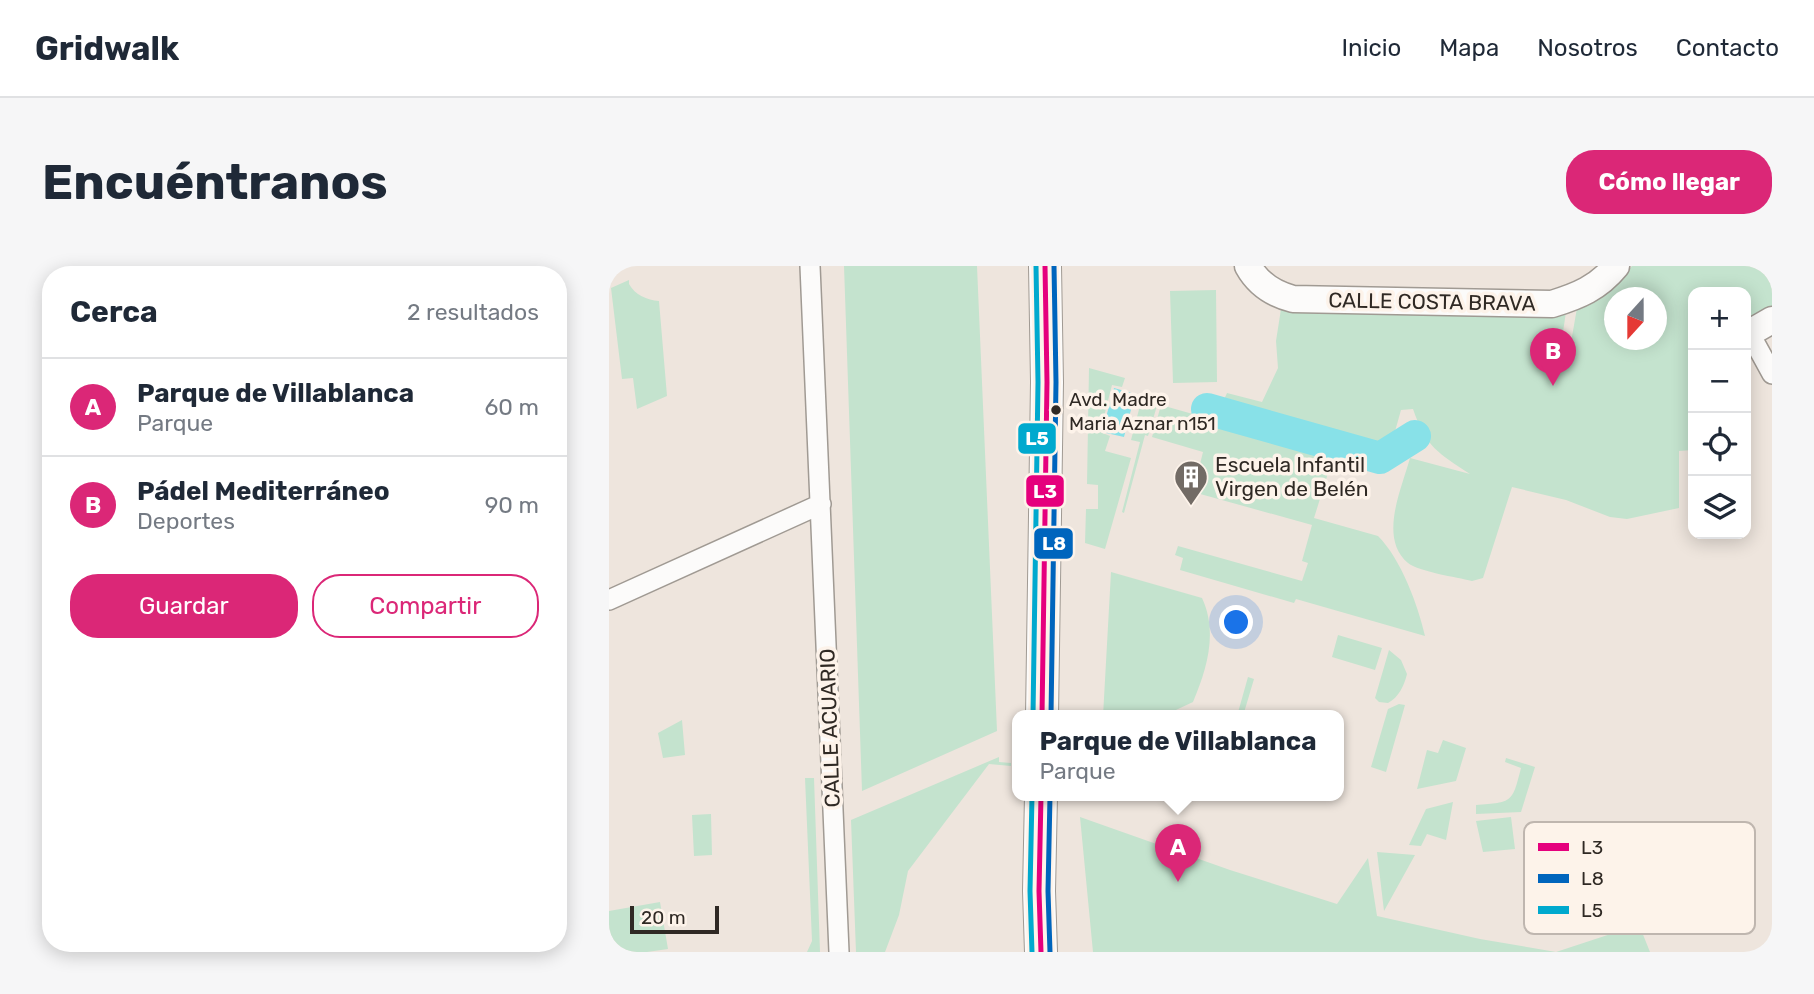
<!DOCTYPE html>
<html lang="es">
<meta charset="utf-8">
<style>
body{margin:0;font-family:Rubik,sans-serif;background:#f6f6f7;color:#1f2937}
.controls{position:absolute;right:21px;top:21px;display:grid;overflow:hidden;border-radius:14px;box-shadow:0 4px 18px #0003}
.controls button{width:63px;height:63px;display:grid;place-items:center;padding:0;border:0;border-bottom:2px solid #e0e1e3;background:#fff;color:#1f2937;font:35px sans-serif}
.compass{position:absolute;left:995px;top:21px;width:63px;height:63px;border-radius:50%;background:#fff;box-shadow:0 4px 18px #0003;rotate:201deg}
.scale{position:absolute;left:21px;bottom:18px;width:89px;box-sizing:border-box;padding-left:7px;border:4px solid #2f2924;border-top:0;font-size:19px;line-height:24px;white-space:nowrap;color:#2f2924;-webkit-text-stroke:5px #fdf3ea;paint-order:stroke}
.you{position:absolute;left:628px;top:357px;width:24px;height:24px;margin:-18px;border:5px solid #fff;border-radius:50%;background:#1a73e8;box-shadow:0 0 0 10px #1a73e833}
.badge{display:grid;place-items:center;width:46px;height:46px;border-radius:50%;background:#db2777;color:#fff;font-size:23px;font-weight:700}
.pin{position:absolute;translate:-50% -58px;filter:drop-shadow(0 2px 4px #0008)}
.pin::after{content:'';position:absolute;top:37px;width:24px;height:21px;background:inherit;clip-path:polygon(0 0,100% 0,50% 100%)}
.popup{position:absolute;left:403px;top:444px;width:332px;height:91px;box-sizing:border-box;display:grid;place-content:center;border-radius:14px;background:#fff;filter:drop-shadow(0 2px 5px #0005);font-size:23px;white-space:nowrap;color:#747a83}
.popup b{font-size:26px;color:#1f2937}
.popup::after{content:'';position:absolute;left:50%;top:100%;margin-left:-14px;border:14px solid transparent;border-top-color:#fff}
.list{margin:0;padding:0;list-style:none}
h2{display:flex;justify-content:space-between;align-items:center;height:91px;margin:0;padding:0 28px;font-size:30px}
h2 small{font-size:23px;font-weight:400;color:#747a83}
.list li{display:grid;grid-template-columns:46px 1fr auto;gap:21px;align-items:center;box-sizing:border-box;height:98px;padding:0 28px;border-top:2px solid #e0e1e3}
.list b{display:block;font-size:26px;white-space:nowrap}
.list p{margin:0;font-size:23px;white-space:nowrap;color:#747a83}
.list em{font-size:23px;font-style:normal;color:#747a83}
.actions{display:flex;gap:14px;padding:21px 28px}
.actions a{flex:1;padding:16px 0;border:2px solid #db2777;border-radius:28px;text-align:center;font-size:24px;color:#db2777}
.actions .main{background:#db2777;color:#fff}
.icon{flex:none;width:38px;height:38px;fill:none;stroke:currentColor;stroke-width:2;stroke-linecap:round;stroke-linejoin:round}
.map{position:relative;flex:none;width:1163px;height:686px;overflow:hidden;border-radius:28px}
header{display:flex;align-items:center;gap:42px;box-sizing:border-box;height:98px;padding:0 35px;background:#fff;border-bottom:2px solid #e0e1e3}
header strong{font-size:33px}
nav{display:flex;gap:38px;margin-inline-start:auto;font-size:24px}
.intro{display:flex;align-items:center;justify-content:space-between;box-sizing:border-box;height:168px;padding:0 42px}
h1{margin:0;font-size:49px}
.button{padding:18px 32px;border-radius:28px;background:#db2777;color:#fff;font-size:24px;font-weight:700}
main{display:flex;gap:42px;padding:0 42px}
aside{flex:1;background:#fff;border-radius:28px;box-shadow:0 4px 18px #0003}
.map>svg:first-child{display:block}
.green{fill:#c4e3ce;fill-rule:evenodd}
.water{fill:#88e1e8}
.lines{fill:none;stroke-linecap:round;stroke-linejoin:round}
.canal{stroke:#88e1e8;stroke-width:32}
.pedestrian-casing{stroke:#a09a93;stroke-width:22}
.minor-casing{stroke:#a09a93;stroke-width:29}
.tertiary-casing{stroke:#a09a93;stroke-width:34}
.pedestrian{stroke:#fcfbfa;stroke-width:19}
.minor{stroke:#fcfbfa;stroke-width:26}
.tertiary{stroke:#fcfbfa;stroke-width:32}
.bus-1-casing{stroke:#fdf3ea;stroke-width:10}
.bus-2-casing{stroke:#fdf3ea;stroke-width:10}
.bus-3-casing{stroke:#fdf3ea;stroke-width:10}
.bus-1{stroke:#e5007d;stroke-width:5}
.bus-2{stroke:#0065bd;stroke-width:5}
.bus-3{stroke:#00a9ce;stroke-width:5}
.bus-dot{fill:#2f2924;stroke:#fdf3ea;stroke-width:2.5}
.labels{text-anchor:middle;stroke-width:7;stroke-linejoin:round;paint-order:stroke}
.bus-label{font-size:19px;fill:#2f2924;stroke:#fdf3ea;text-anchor:start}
.street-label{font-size:21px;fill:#2f2924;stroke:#fdf3ea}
.poi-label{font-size:21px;fill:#2f2924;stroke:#fdf3ea;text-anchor:start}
.key{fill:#fdf3ea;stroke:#bfb6af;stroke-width:2}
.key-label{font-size:19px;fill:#2f2924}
.line-badge{stroke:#fdf3ea;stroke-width:2.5}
.badge-label{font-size:19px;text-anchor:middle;font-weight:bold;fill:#fff}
</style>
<header>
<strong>Gridwalk</strong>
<nav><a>Inicio</a><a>Mapa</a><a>Nosotros</a><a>Contacto</a></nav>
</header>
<div class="intro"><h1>Encuéntranos</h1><a class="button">Cómo llegar</a></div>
<main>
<aside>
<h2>Cerca<small>2 resultados</small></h2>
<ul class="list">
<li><span class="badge">A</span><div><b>Parque de Villablanca</b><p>Parque</p></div><em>60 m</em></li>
<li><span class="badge">B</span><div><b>Pádel Mediterráneo</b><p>Deportes</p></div><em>90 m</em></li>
</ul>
<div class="actions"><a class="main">Guardar</a><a>Compartir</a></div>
</aside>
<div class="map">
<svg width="1163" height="686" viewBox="0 0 1163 686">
<rect width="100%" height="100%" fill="#eee5dd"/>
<path class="green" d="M235,0H368L388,465L253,525Z
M1023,0H1163V40L1137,53V26H1084V184L1070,185V242L1018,253L1001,251L957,234L903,221L874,312L863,315C847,311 811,306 799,297C769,272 793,222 801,192L861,208C829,187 817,181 804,143L792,144L783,176L770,183L613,138L618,127L653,136L669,102L667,75L672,43L689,47L957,46L951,86L961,82L968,42L1000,24ZM1006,32H1048V74H1006Z
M20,14V18C26,29 38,34 50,35L58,130L28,143L24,112L13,113L2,22Z
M607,24L608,116L564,117L561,25Z
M480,102L516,112L513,121L503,119L491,166L501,170L496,185L522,192L496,283L476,277L477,243H489V219L478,218Z
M534,128L550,133L539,170L536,169L515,247L513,246L531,176L522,174Z
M552,139L725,188L705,252L769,270C792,293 809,339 816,370L687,333L685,337L571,304L574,292L566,289L569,280L693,315L699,297L693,295L703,259L584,226L594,186L543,171Z
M502,306L593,332C609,366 598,403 584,436L554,450H494Z
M729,369L773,382L766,404L723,391Z
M780,384L792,394L798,408C795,420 790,431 779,437L770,436L766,432Z
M639,411L645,413L634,450H628Z
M790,438L796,439L777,506L762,501L779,443Z
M73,454L76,489L54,492L49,467Z
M834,474L857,482L847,515L808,523L818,484L829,487Z
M390,491V496L402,497V500L380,498L299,605L290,649L276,686H247L242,554Z
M897,492L926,501L912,546L867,548V539C904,536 903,537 912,502L896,496Z
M196,512H205L211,686H198L203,675Z
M844,536L837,574L818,568L812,580L800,579L817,543Z
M102,548L103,589L85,590L83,549Z
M471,551L621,604L728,638L759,592L768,650L871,673L947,686L1023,661L1033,666L1041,686H484Z
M902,551L906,583L874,586L867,555Z
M768,586L806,589L775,645Z
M51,636L59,683L38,686H0V645Z"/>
<path class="water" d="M505,122L526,128L515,171L493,166Z"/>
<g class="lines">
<path class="canal" d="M598,143L771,192L806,170"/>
<g class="pedestrian-casing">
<path id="pedestrian" d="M201,0L230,686
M1140,66L1163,108
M0,334L212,238"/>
</g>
<g class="minor-casing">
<path id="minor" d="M639,0C649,18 664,28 684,33L943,38C969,30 989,22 1007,0
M1137,69L1163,54"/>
</g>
<g class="tertiary-casing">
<path id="tertiary" d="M433,450L438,116L436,0
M432,686L430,625L432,530"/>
</g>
<use href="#pedestrian" class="pedestrian"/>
<use href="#minor" class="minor"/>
<use href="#tertiary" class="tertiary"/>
<g class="bus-1-casing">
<path id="bus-1" d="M433,450L438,116L436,0
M432,530L430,625L432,686"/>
</g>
<g class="bus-2-casing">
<path id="bus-2" d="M442,450L447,116L445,0
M441,686L439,625L441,530"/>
</g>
<g class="bus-3-casing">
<path id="bus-3" d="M424,450L429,116L427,0
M423,530L421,625L423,686"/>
</g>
<use href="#bus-1" class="bus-1"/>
<use href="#bus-2" class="bus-2"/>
<use href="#bus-3" class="bus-3"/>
</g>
<defs>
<g id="building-pin" transform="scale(1.75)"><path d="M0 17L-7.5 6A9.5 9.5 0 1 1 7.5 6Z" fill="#726b65" stroke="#fdf3ea"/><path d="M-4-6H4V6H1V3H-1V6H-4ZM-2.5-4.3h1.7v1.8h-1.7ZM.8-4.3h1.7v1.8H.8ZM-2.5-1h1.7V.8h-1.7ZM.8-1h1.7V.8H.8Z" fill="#fff"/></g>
</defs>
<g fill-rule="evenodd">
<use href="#building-pin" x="582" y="211"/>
</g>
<circle class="bus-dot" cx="447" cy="144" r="6"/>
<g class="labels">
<g class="bus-label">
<text x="460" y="140">Avd. Madre<tspan x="460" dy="24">Maria Aznar n151</tspan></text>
</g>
<g class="street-label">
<text transform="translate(823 36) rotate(1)" y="7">CALLE COSTA BRAVA</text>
<text transform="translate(221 462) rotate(-92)" y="7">CALLE ACUARIO</text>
</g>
<g class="poi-label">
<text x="606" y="206">Escuela Infantil<tspan x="606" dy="24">Virgen de Belén</tspan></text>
</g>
</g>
<rect x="915" y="556" width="231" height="112" rx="10" class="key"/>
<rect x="929" y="577" width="31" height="8" fill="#e5007d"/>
<rect x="929" y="608" width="31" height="9" fill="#0065bd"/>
<rect x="929" y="640" width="31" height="8" fill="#00a9ce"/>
<g class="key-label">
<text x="972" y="588">L3</text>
<text x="972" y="619">L8</text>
<text x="972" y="651">L5</text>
</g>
<g class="line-badge">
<rect x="408" y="156" width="40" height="33" rx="7" fill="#00a9ce"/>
<rect x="416" y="208" width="40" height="34" rx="7" fill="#e5007d"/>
<rect x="424" y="261" width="41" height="33" rx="7" fill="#0065bd"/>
</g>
<g class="badge-label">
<text x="428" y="179">L5</text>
<text x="436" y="232">L3</text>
<text x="445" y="284">L8</text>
</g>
</svg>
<div class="controls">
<button>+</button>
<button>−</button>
<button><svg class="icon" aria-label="locate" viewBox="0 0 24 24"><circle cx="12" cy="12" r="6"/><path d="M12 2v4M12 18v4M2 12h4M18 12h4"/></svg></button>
<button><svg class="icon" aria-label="layers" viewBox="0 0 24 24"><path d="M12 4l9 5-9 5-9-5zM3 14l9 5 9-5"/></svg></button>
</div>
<svg class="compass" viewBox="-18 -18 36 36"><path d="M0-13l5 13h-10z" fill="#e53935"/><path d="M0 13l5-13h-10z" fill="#747a83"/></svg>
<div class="scale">20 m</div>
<div class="you"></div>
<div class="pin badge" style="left:569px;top:616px">A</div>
<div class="popup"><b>Parque de Villablanca</b>Parque</div>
<div class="pin badge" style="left:944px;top:120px">B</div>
</div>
</main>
